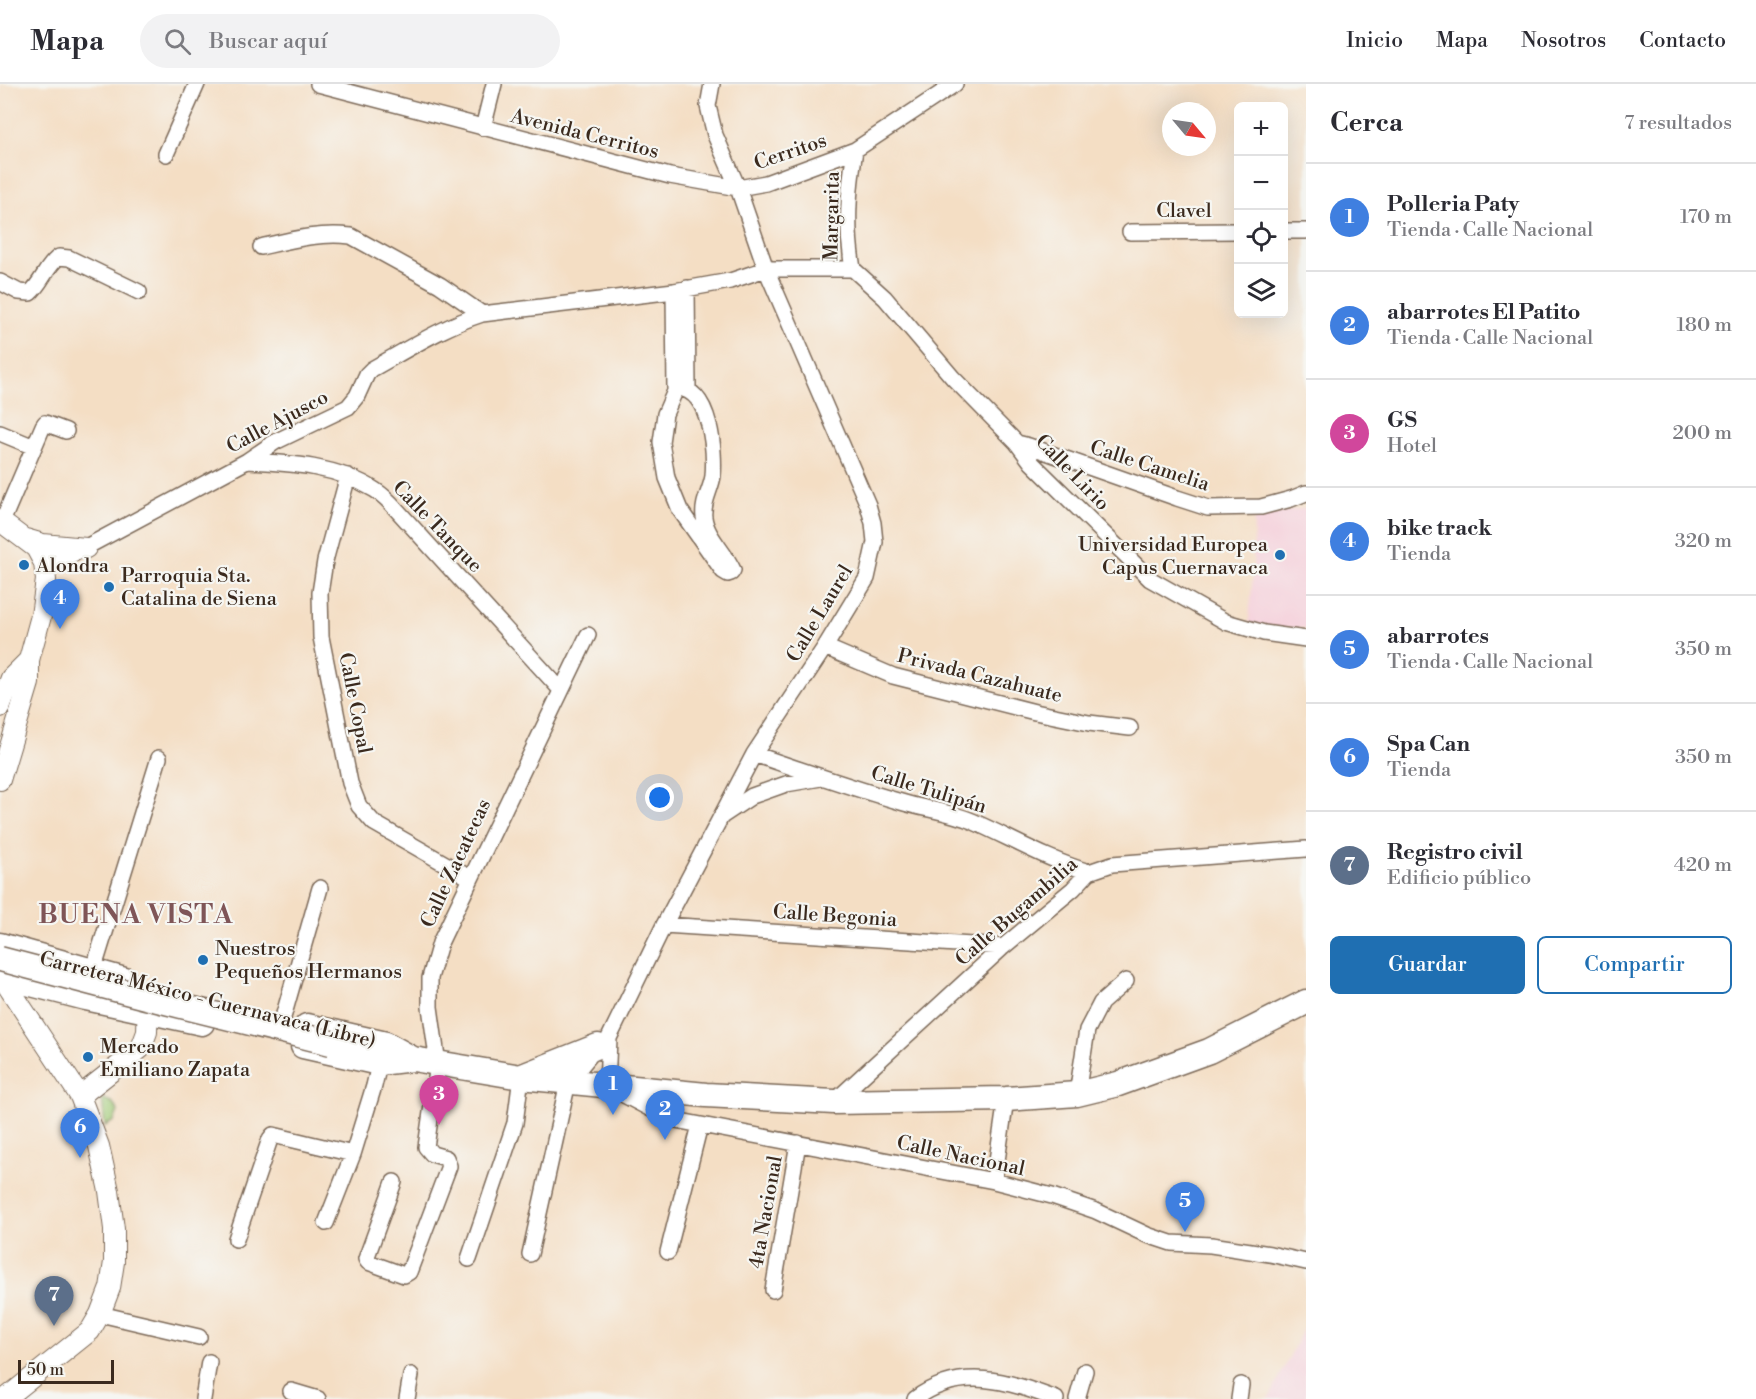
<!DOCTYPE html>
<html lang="es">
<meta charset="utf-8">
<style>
body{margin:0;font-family:"Libre Bodoni",serif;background:#f2f2f3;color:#2b2b33}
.controls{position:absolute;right:18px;top:18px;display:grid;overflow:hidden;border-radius:9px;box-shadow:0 6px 24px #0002}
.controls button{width:54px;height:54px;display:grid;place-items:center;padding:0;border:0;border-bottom:2px solid #e1e1e2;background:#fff;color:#2b2b33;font:30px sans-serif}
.compass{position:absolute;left:1162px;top:18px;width:54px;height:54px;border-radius:50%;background:#fff;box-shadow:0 6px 24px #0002;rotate:119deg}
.scale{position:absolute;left:18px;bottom:15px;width:96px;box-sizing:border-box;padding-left:6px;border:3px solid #3b2a1e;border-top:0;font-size:16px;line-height:21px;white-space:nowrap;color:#3b2a1e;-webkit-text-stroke:4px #f6f6f2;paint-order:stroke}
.you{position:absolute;left:660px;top:714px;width:21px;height:21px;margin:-15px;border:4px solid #fff;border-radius:50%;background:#1a73e8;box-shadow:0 0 0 9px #1a73e833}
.badge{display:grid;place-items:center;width:39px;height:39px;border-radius:50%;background:#1f6fb2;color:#fff;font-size:20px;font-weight:700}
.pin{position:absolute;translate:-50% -50px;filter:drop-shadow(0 2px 3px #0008)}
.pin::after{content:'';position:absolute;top:32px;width:21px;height:18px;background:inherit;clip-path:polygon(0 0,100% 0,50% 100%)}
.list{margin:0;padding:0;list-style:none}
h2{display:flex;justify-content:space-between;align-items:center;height:78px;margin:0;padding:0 24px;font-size:26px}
h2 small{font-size:20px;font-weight:400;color:#7c7c81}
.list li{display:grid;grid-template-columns:39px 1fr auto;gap:18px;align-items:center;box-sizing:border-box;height:108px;padding:0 24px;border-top:2px solid #e1e1e2}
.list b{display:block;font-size:22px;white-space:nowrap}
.list p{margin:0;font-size:20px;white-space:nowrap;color:#7c7c81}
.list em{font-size:20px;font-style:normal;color:#7c7c81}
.actions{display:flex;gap:12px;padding:18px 24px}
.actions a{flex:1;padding:14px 0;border:2px solid #1f6fb2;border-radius:9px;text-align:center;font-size:21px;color:#1f6fb2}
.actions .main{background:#1f6fb2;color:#fff}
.icon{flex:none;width:33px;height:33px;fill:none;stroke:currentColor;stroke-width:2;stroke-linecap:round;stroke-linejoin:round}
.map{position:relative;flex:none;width:1306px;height:1315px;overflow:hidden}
header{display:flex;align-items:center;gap:36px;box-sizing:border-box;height:84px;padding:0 30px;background:#fff;border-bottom:2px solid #e1e1e2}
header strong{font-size:28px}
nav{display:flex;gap:33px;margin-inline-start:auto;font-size:21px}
.search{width:420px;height:54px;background:#f2f2f3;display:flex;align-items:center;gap:15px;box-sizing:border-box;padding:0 21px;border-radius:33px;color:#7c7c81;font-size:22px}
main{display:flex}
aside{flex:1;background:#fff}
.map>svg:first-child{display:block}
.built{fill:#f5cfda}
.grass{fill:#a0ca76;stroke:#6e7a4a;stroke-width:1.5}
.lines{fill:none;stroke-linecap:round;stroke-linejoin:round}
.minor-casing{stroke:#7c6958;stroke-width:18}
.tertiary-casing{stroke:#7c6958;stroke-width:22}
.primary-casing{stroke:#7c6958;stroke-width:27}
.minor{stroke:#fff;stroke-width:15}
.tertiary{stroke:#fff;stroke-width:20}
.primary{stroke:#fff;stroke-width:24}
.primary-bridge-casing{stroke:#7c6958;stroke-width:27;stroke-linecap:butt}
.primary-bridge{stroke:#fff;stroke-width:24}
.poi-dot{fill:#1f6fb2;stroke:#f6f6f2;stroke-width:2}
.labels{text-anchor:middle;stroke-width:4.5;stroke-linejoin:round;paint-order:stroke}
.street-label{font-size:20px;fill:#3b2a1e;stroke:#f6f6f2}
.poi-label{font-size:20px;fill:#3b2a1e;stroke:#f6f6f2;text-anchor:start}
.district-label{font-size:26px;font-weight:bold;letter-spacing:1.5px;fill:#7f5557;stroke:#f6f6f2}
</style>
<header>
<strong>Mapa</strong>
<div class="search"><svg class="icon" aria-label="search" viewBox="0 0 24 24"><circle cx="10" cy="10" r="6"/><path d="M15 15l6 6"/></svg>Buscar aquí</div>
<nav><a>Inicio</a><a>Mapa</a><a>Nosotros</a><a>Contacto</a></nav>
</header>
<main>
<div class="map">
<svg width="1306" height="1315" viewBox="0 0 1306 1315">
<rect width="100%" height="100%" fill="#f6f6f2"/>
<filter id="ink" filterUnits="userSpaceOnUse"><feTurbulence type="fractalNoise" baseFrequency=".0167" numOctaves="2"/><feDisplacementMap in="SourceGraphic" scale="12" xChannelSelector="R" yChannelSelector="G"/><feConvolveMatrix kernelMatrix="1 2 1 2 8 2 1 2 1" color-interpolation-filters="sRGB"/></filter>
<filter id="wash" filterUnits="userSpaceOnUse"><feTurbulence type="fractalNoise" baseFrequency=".008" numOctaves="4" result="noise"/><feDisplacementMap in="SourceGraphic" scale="24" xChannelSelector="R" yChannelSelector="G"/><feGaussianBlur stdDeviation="1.35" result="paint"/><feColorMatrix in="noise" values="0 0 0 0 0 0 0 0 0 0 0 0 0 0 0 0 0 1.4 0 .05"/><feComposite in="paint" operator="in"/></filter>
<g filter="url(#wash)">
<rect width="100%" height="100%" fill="#f4dec4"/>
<path class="built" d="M1306,424V544L1248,545L1253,491L1254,433Z
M1306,1239V1315H1269Z"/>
<path class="grass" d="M102,1014L113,1019L118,1027L114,1037L105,1042Z"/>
</g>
<g filter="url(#ink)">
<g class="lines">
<g class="minor-casing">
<path id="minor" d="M318,0L670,92L738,104L766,99L855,66L955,0
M712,0L708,22L715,51L738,104L766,185L868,421L873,439L875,458L867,494L825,563L754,670L664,841L609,954L607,1002L670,1035L994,1097L1052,1112L1096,1127L1147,1151L1171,1159L1211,1161L1270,1170L1306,1178
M483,44L494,0
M166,70L197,0
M1284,147H1306
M1130,148L1238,147
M261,163C291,156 320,148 351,152L440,201L482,230
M853,185L885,214L953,294L1017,359L1032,379L1150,495L1226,538L1264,549L1306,555
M853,185C846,143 848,109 855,66
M0,198L19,208L30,209C42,199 46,182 59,173L69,174L139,208
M687,204L688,305
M674,207L675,307L665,330L661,358L667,394L680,426L723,487L728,490L731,489L733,486C725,468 706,452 704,433C702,418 711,406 713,392C715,368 711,306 678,304L675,307
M0,349L34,363
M1017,359L1029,362L1177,414L1208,424L1261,423L1291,415L1306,409
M247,377C291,379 337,382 375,406C383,411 390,418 396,425L560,605
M348,392L325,477L320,509L321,553L350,699L359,722L374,739L470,794
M2,438L43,342L45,339L66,347
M45,485L247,377L275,358L348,323L357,312L367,290L372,285C408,265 442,243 482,230L674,207L730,197L766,185H853
M825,563L893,592L1035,628L1089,639L1130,644
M754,670C803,687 852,704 901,718C924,725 950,728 972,737C1011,754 1047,776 1089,788
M722,732L752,712L786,700L821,694
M664,841L1003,863
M93,887L159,674
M282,937L320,804
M1077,1010L1087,946L1101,919L1126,897
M834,1018L1003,863L1073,805L1089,788L1112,780L1306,765
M994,1097L1006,1015
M394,1098L366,1175L368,1178L404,1191L409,1188L449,1082L446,1074L432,1070L426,1063L438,980L430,923V894L440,859L588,551
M326,1139L353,1070L374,1002L381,972
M236,1155L270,1055L273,1051L353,1070
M668,1168L700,1041
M530,1170L568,998L595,965
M469,1175L515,1039L521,993
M773,1206L798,1059
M100,1230L199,1253
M291,1307L318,1315
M203,1315L209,1278
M407,1315L411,1291
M915,1315C961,1281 1008,1297 1056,1315
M1077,1315L1085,1287
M1239,1315L1241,1301"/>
</g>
<g class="tertiary-casing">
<path id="tertiary" d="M0,437L36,464L44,479L46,496L41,532L29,576V599L0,696
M26,455L43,460L86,464
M0,623L11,594L29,576
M1,892L80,1012L99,1062L109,1107L114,1145V1178L110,1204L100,1230L90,1247L5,1315
M80,1012L141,964L147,948L148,914"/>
</g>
<g class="primary-casing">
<path id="primary" d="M0,861L125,896
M0,892L86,914L202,939
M307,942L386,960L413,975
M303,962L379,979L413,975L521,993L706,1011L834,1018L1006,1015L1077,1010L1118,1000L1209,967L1306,918
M525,991L598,962"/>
</g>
<use href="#minor" class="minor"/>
<use href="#tertiary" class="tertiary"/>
<use href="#primary" class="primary"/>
<g class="primary-bridge-casing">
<path id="primary-bridge" d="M0,875L145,913L331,959"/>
</g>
<use href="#primary-bridge" class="primary-bridge"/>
</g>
</g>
<g class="poi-dot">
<circle cx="1280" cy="471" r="6"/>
<circle cx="24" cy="481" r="6"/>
<circle cx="109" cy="503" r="6"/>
<circle cx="203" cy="876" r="6"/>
<circle cx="88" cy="973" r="6"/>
</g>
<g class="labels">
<g class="street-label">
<text transform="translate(585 49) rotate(14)" y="7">Avenida Cerritos</text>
<text transform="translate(790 67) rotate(-19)" y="7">Cerritos</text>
<text x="1184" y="133">Clavel</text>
<text transform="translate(831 132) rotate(-89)" y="7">Margarita</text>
<text transform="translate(277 337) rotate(-28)" y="7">Calle Ajusco</text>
<text transform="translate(1150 381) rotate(18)" y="7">Calle Camelia</text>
<text transform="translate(1073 388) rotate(46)" y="7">Calle Lirio</text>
<text transform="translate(438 442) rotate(46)" y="7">Calle Tanque</text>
<text transform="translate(819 529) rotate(-59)" y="7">Calle Laurel</text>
<text transform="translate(980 591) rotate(14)" y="7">Privada Cazahuate</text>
<text transform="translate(356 619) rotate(79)" y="7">Calle Copal</text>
<text transform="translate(929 705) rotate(17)" y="7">Calle Tulipán</text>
<text transform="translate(455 779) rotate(-65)" y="7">Calle Zacatecas</text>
<text transform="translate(1016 827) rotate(-41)" y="7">Calle Bugambilia</text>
<text transform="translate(835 831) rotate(4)" y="7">Calle Begonia</text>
<text transform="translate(208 915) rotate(14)" y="7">Carretera México - Cuernavaca (Libre)</text>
<text transform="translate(961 1071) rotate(12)" y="7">Calle Nacional</text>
<text transform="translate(765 1128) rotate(-80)" y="7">4ta Nacional</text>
</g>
<g class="poi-label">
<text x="1268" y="467" text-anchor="end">Universidad Europea<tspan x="1268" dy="23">Capus Cuernavaca</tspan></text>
<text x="36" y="488">Alondra</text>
<text x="121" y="498">Parroquia Sta.<tspan x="121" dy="23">Catalina de Siena</tspan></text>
<text x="215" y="871">Nuestros<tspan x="215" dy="23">Pequeños Hermanos</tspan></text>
<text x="100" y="969">Mercado<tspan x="100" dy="23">Emiliano Zapata</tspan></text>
</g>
<g class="district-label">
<text x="136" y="839">BUENA VISTA</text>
</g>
</g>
</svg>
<div class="controls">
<button>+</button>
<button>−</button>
<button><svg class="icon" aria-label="locate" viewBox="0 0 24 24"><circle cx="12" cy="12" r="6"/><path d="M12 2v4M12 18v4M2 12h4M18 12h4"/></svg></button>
<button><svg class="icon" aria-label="layers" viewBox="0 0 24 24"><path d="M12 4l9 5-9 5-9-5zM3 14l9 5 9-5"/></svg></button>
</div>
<svg class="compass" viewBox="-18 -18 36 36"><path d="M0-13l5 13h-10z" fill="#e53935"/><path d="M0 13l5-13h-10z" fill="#7c7c81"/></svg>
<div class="scale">50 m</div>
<div class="you"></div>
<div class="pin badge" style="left:613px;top:1031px;background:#3f7fe0">1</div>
<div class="pin badge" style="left:665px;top:1056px;background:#3f7fe0">2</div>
<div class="pin badge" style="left:439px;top:1041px;background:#d1479c">3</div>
<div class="pin badge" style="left:60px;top:545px;background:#3f7fe0">4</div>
<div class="pin badge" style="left:1185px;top:1148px;background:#3f7fe0">5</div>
<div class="pin badge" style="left:80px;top:1074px;background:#3f7fe0">6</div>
<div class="pin badge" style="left:54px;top:1242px;background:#5c6f8a">7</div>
</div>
<aside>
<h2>Cerca<small>7 resultados</small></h2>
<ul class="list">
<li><span class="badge" style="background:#3f7fe0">1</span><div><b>Polleria Paty</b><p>Tienda · Calle Nacional</p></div><em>170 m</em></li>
<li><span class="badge" style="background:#3f7fe0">2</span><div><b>abarrotes El Patito</b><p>Tienda · Calle Nacional</p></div><em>180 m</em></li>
<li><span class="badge" style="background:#d1479c">3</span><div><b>GS</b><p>Hotel</p></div><em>200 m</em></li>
<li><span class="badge" style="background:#3f7fe0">4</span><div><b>bike track</b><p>Tienda</p></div><em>320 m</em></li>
<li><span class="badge" style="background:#3f7fe0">5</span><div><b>abarrotes</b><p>Tienda · Calle Nacional</p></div><em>350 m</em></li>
<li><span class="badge" style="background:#3f7fe0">6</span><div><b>Spa Can</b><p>Tienda</p></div><em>350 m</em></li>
<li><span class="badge" style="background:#5c6f8a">7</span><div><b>Registro civil</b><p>Edificio público</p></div><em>420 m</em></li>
</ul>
<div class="actions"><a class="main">Guardar</a><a>Compartir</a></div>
</aside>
</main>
